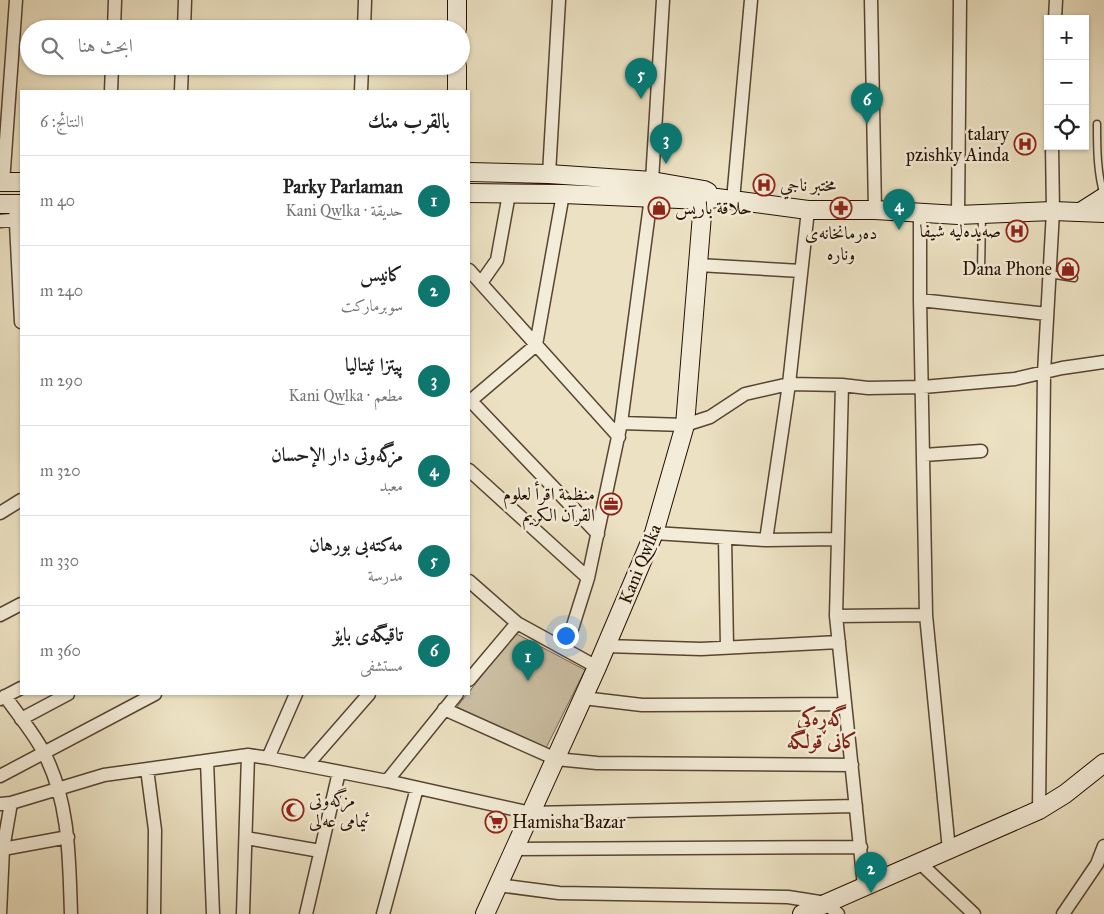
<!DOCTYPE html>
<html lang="ar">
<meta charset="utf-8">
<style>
body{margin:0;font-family:"IM FELL Great Primer",Amiri,serif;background:#f2f2f2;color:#222;direction:rtl}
.controls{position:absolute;right:15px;top:15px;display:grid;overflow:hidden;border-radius:0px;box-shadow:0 1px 4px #0004}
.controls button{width:45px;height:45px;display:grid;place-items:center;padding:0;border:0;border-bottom:1px solid #e0e0e0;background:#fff;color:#222;font:25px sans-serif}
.you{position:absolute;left:565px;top:635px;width:18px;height:18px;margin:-12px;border:4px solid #fff;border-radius:50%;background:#1a73e8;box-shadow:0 0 0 8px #1a73e833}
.badge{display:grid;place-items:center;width:32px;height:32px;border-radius:50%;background:#0f766e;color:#fff;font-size:16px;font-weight:700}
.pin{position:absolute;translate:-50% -41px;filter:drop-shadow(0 1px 2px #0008)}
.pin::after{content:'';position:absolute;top:26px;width:18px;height:15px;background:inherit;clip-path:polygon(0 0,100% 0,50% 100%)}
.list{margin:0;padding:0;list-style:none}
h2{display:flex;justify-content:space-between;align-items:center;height:65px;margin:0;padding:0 20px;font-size:21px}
h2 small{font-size:16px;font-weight:400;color:#767676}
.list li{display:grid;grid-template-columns:32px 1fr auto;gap:15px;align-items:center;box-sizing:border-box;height:90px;padding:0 20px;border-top:1px solid #e0e0e0}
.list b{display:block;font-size:19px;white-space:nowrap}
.list p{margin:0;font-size:16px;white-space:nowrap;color:#767676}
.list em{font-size:16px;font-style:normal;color:#767676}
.icon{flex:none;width:28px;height:28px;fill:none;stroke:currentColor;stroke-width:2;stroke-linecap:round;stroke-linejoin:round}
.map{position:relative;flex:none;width:1104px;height:914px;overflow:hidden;direction:ltr}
.search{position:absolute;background:#fff;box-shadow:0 1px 4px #0004;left:20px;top:20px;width:450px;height:55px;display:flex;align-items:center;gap:12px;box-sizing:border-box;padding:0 18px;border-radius:28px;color:#767676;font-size:19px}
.panel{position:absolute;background:#fff;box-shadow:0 1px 4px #0004;left:20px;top:90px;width:450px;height:605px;border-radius:0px;direction:rtl}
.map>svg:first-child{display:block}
.green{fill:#cabea2;stroke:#786752}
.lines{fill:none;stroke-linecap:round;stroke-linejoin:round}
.lane-casing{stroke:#574432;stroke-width:9}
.street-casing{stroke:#574432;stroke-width:15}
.secondary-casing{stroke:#251001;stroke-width:20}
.lane{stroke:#f3ecd8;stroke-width:6}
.street{stroke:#f3ecd8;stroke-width:12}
.secondary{stroke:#f3ecd8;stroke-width:18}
.labels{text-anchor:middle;stroke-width:5;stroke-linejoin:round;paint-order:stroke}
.poi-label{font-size:18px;fill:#251001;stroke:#f3ecd8;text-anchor:end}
.street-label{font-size:18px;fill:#251001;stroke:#f3ecd8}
.quarter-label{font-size:20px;font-weight:bold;fill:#7a1f14;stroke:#f3ecd8}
</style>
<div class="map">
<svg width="1104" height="914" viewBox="0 0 1104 914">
<rect width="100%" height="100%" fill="#ece2c3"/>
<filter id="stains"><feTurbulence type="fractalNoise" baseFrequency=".004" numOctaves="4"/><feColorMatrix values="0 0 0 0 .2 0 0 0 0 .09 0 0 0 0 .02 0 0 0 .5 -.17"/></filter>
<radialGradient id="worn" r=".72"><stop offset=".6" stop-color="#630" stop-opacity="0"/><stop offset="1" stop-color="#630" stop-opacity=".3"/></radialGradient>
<path class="green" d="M515,633L585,670L546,748L457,707L467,694H469V692Z"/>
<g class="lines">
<g class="lane-casing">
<path id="lane" d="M1097,124C1097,148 1097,172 1104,196
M981,271L982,215
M1049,274L1074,278"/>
</g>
<g class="street-casing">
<path id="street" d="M871,0L875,210
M1055,19L1056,0
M114,29L115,0
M184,29L185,0
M364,29L365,0
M111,91L112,66
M181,91L182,66
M361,91L362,66
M549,174L559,0
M3,183L16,0
M733,200L751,0
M15,204L21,322
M920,212V300L926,615L949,850
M958,215L960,0
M0,221L21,219
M698,265L801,271
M469,270L619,437
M481,283L497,260L509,194
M920,300L1047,314
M842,385L836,616L864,886
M469,399L598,534
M469,402L536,345L563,194
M621,423L685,425L710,417L745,394L789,384L842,385L868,388L923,387L1015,379L1062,368L1104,362
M924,455L981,451
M469,470L588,578
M0,513L21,500
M654,533L766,540L838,539
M725,538L727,647
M766,540L789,384L808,210
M469,581L517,623L597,667
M0,615L21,604
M836,616L926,615
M606,646L701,649L839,642
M566,648L588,578L621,423L651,197L663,0
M469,680L517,623
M5,696C18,715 34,733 44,753C70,803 69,859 71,914
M583,698L642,705L845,704
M0,699L21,688
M444,709L556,759L597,763L852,765
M21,719L68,694
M268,758L296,694
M207,761L213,914
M307,765L369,694
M147,769L155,830L154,914
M0,776L155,694
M387,781L457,694
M0,804L11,803L104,775L248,755L268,758L387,781L531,813L856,806
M1039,810L1044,373L1053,211L1052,146
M246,838L320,851
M3,849L68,837
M515,849L861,847
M919,862L974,914
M498,885L559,893L788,897L826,903L838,914
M0,914L3,849L11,803
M243,914L248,755
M306,914L339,772
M383,914L417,788
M1063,914L1097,864L1104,846"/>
</g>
<g class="secondary-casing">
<path id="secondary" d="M457,0V29
M457,66V91
M469,172L549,174L652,181L704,190L708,192
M0,182H21
M469,193L563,194L703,200L717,198L808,210H875L958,215L1053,211L1104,213
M0,204H21
M1082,211L1104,197
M485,914L597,667L654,533L685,425L704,190
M802,914L1039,810L1065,794L1104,763"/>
</g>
<use href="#lane" class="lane"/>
<use href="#street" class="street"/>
<use href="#secondary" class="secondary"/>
</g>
<defs>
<g id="hospital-ring" transform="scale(1.125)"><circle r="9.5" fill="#f3ecd8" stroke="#8f2418" stroke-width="1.5"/><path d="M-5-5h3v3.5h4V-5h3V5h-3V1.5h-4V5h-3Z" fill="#8f2418"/></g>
<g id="shop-ring" transform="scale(1.125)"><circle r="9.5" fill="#f3ecd8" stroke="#8f2418" stroke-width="1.5"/><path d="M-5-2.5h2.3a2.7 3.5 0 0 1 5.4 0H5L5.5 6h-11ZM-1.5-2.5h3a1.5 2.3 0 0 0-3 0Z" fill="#8f2418"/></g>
<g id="pharmacy-ring" transform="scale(1.125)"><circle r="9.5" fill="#f3ecd8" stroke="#8f2418" stroke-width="1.5"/><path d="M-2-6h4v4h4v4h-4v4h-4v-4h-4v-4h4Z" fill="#8f2418"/></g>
<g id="office-ring" transform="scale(1.125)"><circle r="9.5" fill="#f3ecd8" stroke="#8f2418" stroke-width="1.5"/><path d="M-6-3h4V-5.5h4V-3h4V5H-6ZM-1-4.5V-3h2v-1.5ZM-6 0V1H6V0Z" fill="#8f2418"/></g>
<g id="mosque-ring" transform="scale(1.125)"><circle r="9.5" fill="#f3ecd8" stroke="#8f2418" stroke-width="1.5"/><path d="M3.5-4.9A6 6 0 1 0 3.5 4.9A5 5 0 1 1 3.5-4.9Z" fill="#8f2418"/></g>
<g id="supermarket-ring" transform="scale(1.125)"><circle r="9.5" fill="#f3ecd8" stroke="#8f2418" stroke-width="1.5"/><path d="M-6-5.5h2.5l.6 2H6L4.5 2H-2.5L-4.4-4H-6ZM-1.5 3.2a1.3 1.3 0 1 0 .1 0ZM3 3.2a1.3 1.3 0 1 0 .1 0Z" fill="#8f2418"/></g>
</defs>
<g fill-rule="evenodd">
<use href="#hospital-ring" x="1025" y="144"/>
<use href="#hospital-ring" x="764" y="185"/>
<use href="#shop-ring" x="659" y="208"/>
<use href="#pharmacy-ring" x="841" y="208"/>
<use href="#hospital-ring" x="1017" y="231"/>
<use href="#shop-ring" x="1068" y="269"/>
<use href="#office-ring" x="611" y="504"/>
<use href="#mosque-ring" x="293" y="810"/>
<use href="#supermarket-ring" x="496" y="822"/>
</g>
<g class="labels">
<g class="poi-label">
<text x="1009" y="140">talary<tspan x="1009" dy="21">pzishky Ainda</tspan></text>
<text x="780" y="191" text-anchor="start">مختبر ناجي</text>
<text x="675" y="214" text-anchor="start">حلاقة باریس</text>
<text x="1001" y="237">صەیدەلیە شیفا</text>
<text x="841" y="239" text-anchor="middle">دەرمانخانەی<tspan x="841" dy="21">ونارە</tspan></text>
<text x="1052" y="275">Dana Phone</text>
<text x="595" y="500">منظمة اقرأ لعلوم<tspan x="595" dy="21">القرآن الكريم</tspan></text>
<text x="309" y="806" text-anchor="start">مزگەوتی<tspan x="309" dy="21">ئیمامی عەلی</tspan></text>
<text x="512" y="828" text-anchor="start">Hamisha Bazar</text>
</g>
<g class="street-label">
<text transform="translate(640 564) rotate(-68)" y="6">Kani Qwlka</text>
</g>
<g class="quarter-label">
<text x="822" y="725">گەڕەکی<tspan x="822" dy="23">کانی قولگە</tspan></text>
</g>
</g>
<rect width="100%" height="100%" filter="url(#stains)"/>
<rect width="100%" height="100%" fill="url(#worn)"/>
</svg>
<div class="controls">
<button>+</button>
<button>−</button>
<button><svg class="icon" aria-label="locate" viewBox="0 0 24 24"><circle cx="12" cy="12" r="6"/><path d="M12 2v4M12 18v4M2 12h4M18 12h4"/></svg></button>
</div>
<div class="you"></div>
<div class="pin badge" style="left:528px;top:681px">1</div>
<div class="pin badge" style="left:871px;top:893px">2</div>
<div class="pin badge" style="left:666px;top:164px">3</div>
<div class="pin badge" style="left:899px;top:230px">4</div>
<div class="pin badge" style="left:641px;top:99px">5</div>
<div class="pin badge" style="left:867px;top:124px">6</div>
<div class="search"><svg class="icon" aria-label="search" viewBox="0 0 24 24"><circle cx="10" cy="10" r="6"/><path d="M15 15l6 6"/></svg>ابحث هنا</div>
<section class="panel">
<h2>بالقرب منك<small>النتائج: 6</small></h2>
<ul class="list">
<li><span class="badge">1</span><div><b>Parky Parlaman</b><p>حديقة · Kani Qwlka</p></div><em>40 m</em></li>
<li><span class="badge">2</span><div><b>كانيس</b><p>سوبرماركت</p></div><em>240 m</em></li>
<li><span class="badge">3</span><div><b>پیتزا ئیتالیا</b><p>مطعم · Kani Qwlka</p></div><em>290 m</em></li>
<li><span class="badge">4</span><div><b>مزگەوتی دار الإحسان</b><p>معبد</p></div><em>320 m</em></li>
<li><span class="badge">5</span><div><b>مەکتەبی بورهان</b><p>مدرسة</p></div><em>330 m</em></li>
<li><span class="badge">6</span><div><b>تاقیگەی بایۆ</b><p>مستشفى</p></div><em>360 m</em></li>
</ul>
</section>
</div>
